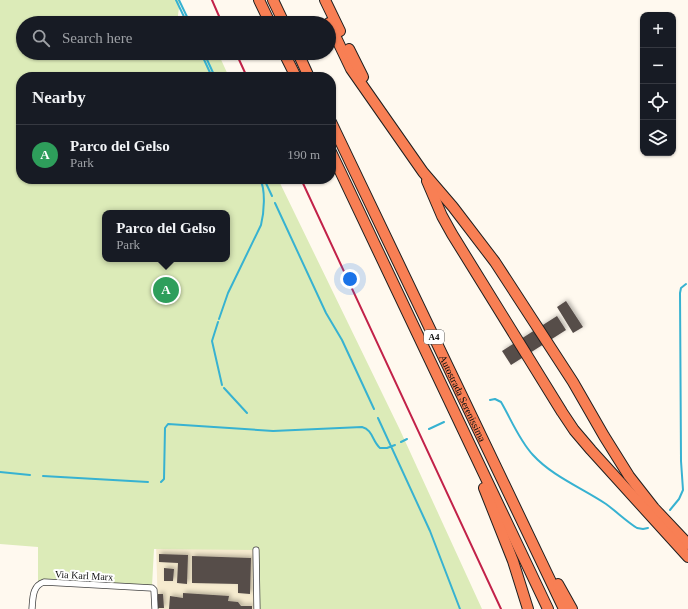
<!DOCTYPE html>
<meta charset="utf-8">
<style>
body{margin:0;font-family:Georgia,serif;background:#242831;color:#f1f3f6}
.controls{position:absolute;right:12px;top:12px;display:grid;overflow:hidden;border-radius:8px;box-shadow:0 1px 3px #0004}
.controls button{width:36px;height:36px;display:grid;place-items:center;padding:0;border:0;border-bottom:1px solid #363941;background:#171b24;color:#f1f3f6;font:20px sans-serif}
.you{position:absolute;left:350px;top:279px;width:14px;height:14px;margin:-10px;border:3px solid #fff;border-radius:50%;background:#1a73e8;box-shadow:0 0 0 6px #1a73e833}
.badge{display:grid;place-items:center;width:26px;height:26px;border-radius:50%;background:#dc95a8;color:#fff;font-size:13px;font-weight:700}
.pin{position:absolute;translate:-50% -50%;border:2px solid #fff;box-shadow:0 1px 4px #0006}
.popup{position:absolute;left:102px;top:210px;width:128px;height:52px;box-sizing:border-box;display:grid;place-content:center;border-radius:8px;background:#171b24;filter:drop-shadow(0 1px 3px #0005);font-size:13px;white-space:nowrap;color:#9ea1a6}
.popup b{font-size:15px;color:#f1f3f6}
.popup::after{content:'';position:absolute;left:50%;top:100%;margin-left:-8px;border:8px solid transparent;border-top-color:#171b24}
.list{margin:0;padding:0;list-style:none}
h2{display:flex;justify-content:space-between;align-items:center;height:52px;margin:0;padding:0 16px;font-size:17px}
h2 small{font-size:13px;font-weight:400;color:#9ea1a6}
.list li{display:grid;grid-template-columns:26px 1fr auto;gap:12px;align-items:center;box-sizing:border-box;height:60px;padding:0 16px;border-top:1px solid #363941}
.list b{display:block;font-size:15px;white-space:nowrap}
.list p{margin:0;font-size:13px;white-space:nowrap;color:#9ea1a6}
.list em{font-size:13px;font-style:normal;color:#9ea1a6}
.icon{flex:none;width:22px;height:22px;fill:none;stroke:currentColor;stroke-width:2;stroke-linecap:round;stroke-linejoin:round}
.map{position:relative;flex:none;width:688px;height:609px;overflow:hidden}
.search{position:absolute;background:#171b24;box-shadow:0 1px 3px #0004;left:16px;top:16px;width:320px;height:44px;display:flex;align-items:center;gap:10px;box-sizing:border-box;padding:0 14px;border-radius:22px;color:#9ea1a6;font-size:15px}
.panel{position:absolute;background:#171b24;box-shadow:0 1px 3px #0004;left:16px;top:72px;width:320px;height:112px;border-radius:16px}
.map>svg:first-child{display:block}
.farmland{fill:#f6ebcf}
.green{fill:#dcebb8;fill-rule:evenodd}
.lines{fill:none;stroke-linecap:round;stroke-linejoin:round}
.stream{stroke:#37b2d1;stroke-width:2}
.building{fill:#574d4a;filter:url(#shadow)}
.street-casing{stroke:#414141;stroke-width:7}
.highway-casing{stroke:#1f1f1f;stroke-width:12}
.street{stroke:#fff;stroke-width:5.5}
.highway{stroke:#f87f54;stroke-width:10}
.rail{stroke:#c22249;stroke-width:2}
.labels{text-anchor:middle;stroke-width:4;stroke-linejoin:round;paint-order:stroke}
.shield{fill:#fff;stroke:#565656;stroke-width:1}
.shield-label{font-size:9px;font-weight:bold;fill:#0e0e0e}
.street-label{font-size:10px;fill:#0e0e0e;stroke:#fff}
</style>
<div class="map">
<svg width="688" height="609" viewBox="0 0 688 609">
<defs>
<filter id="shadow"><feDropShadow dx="2" dy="-2" stdDeviation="2" flood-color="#0004"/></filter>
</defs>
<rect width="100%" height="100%" fill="#fff9ef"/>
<path class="farmland" d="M156,545L301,547L302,609H158Z"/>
<path class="green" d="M0,0H180L177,23H23V53H218L229,77H21V179H278L400,430L482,609H260L258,550L154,549L152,586L38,581V547L0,544ZM105,213H227V259H105Z"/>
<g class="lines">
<path class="stream" d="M176,0L187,23
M179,0L190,23
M201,53L212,77
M204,53L215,77
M264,179L272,196
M275,203L326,313L342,340L374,409
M219,319L228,293L261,225C264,213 266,190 260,179
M218,322L212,341L222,385
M224,388L247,413
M490,400L495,399L501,402C511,419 519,440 533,455C552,476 582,488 606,504C617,512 626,521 637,528L643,529L648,528
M378,418L430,531L460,609
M429,429L444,422
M401,442L407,439
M0,472L30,475
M43,476L148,482
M161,482L164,479L165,428L168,424L273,431L362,427C373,430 372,441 380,448H387L395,445
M670,510L679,499L683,490L681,461L680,293L681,288L686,284"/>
</g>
<path class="building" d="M566,301L583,327L573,333L557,307Z
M557,316L566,330L511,365L502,351Z
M159,554L188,555L187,584L177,583L178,563L159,562Z
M192,556L251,558L250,594L238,593V584L192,583Z
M164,568L174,569L173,581H164Z
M183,593L229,596L228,601L238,602L241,606H252V609H169L170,596L183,598Z
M158,594H163L164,608H158Z"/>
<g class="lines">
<g class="street-casing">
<path id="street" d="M256,550L257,609
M32,609C33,598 32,586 44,582L152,588L154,590L155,609"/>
</g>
<g class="highway-casing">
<g id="highway">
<path d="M259,0L270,23"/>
<path d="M273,0L284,23"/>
<path d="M325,0L340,31"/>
<path d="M329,23L351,69L423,172L453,207L495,262L573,382L604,436L629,476L654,508L688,544"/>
<path d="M349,49L363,77"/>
<path d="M284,53L296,77"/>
<path d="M298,53L309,77"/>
<path id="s1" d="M331,122L564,609"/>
<path d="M331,152L548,609"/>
<path d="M427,181L442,216L452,234L562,412L574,430L591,450L688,557"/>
<path d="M484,488L513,561L528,609"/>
<path d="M558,584L572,609"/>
</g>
</g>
<use href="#street" class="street"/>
<use href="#highway" class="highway"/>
<path class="rail" d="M212,0L222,23
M236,53L247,77
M301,179L501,609"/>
</g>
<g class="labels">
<rect class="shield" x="424" y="330" width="20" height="14" rx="3"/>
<g class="shield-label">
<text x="434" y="340">A4</text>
</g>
<g class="street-label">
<text dy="4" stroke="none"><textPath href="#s1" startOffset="306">Autostrada Serenissima</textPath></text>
<text transform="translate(84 575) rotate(3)" y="4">Via Karl Marx</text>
</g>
</g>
</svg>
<div class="controls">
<button>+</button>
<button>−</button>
<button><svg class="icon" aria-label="locate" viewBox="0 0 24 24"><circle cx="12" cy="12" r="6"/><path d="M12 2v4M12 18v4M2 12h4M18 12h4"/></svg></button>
<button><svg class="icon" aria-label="layers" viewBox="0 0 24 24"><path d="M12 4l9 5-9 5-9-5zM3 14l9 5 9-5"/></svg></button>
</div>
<div class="you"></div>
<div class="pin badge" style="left:166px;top:290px;background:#2e9e5b">A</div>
<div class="popup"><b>Parco del Gelso</b>Park</div>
<div class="search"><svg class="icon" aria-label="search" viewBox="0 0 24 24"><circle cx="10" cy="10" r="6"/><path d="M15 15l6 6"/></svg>Search here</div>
<section class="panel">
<h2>Nearby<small></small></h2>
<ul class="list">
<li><span class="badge" style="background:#2e9e5b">A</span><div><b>Parco del Gelso</b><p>Park</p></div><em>190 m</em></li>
</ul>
</section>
</div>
